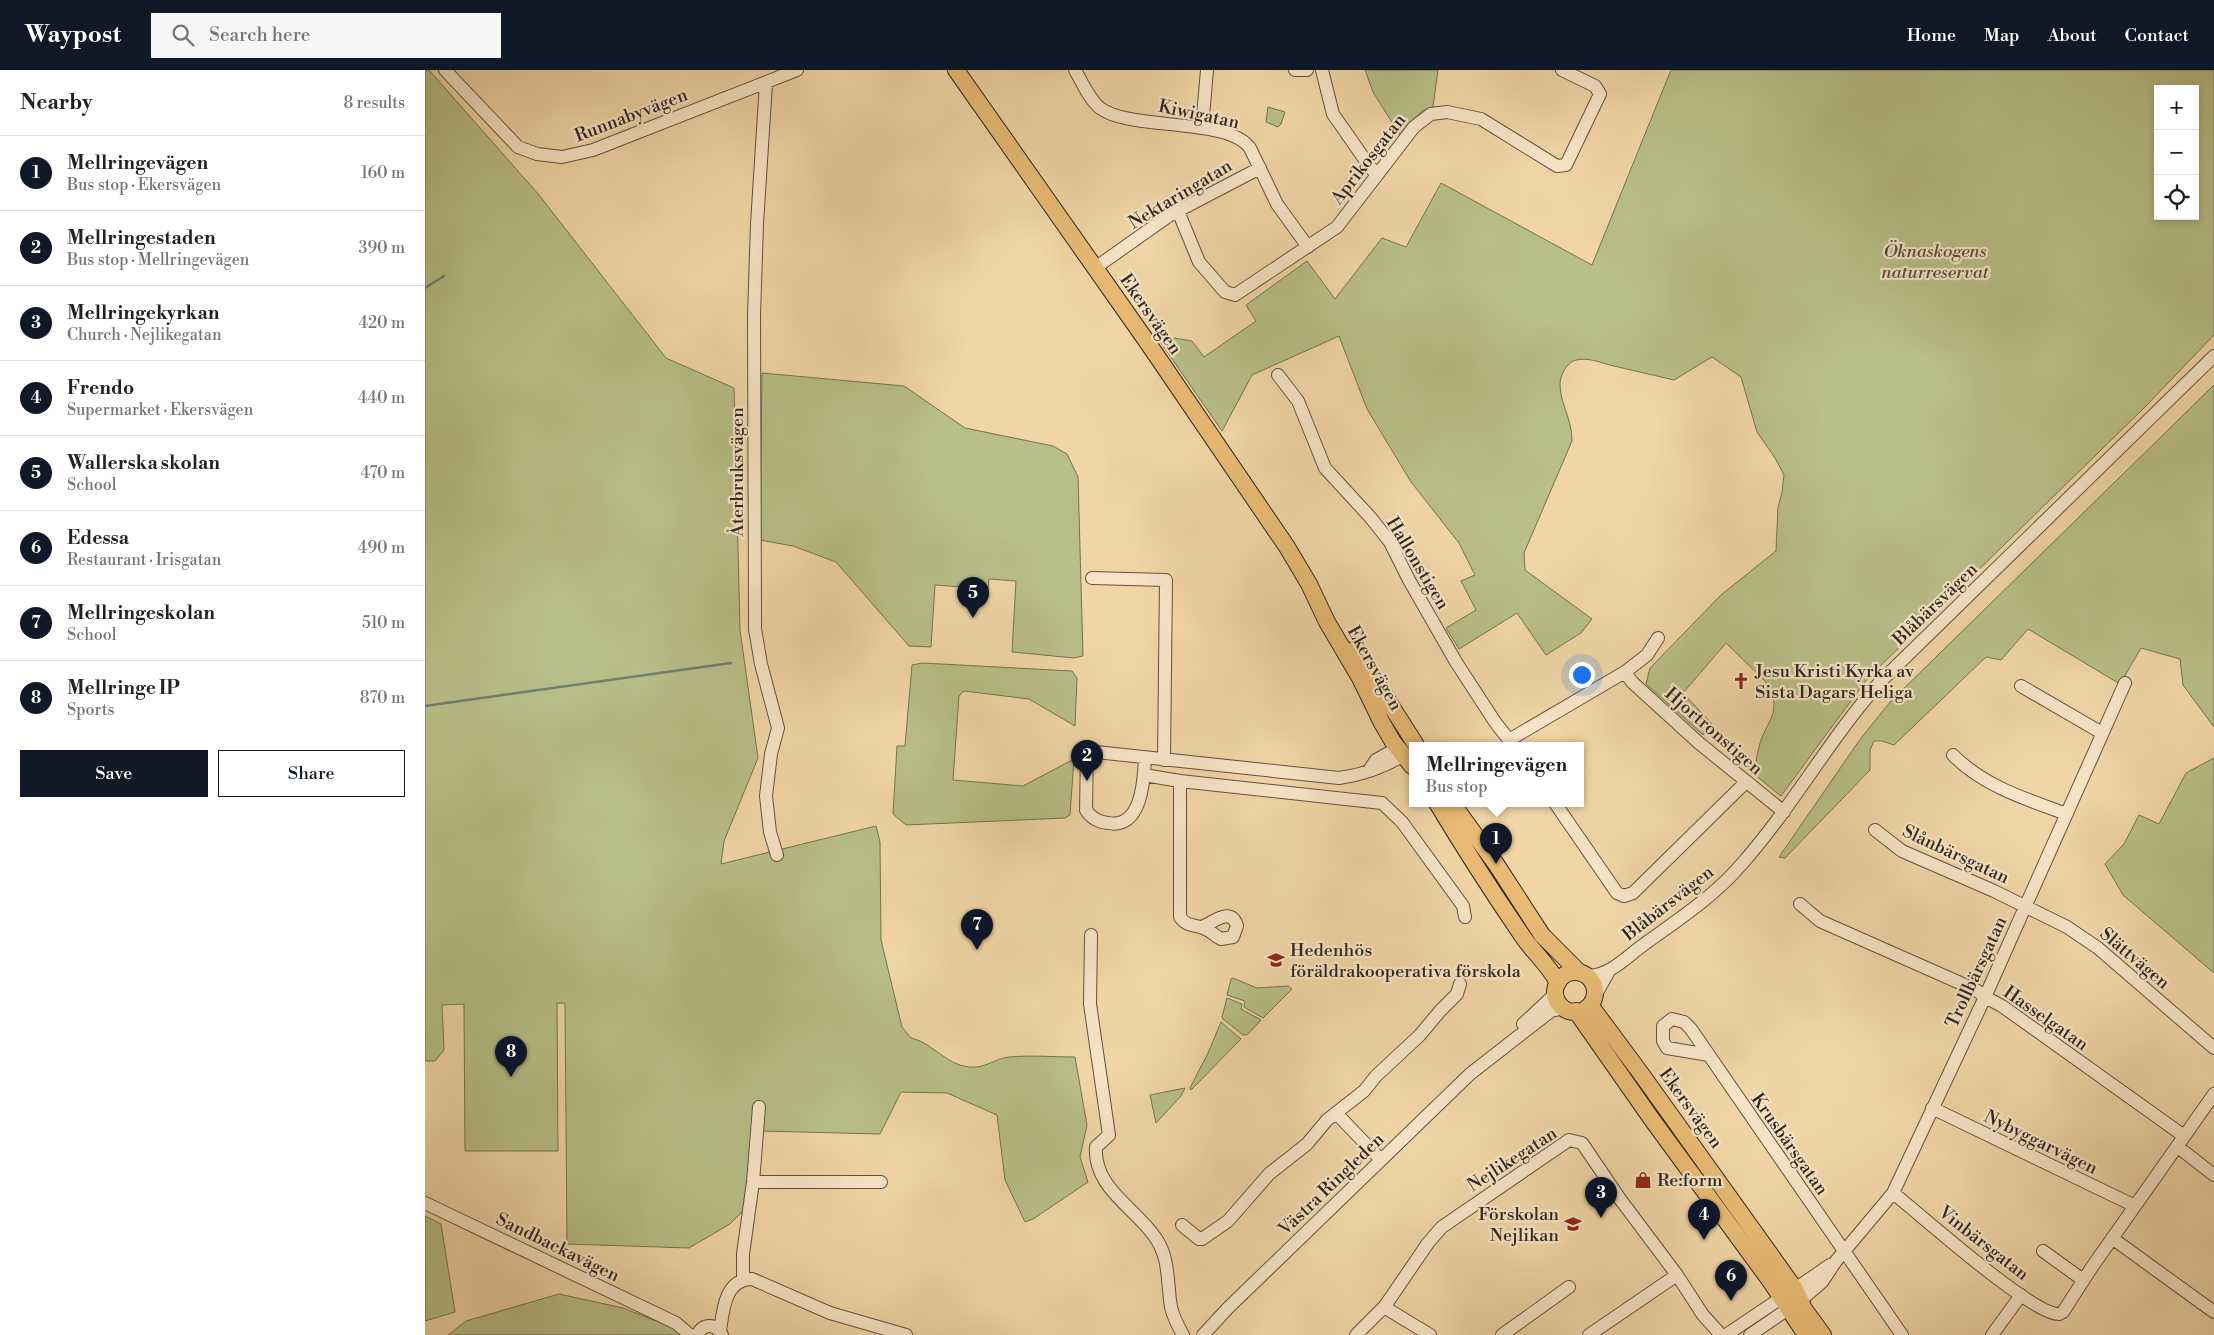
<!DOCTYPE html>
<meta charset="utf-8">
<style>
body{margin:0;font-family:"Libre Bodoni",serif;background:#f6f6f6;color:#202124}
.controls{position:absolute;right:15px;top:15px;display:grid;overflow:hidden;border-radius:0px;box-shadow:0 2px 8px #0003}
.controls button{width:45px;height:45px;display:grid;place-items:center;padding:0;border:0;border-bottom:1px solid #e0e0e0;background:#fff;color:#202124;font:25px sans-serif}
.you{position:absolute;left:1156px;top:604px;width:18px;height:18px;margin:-12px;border:4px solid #fff;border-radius:50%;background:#1a73e8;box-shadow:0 0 0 8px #1a73e833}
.badge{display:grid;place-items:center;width:32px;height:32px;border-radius:50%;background:#111827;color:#fff;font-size:16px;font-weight:700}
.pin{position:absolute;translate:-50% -41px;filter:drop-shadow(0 1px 2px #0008)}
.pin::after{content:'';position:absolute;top:26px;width:18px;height:15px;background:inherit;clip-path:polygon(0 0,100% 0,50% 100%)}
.popup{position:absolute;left:984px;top:672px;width:175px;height:65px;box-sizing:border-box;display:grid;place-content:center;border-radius:0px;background:#fff;filter:drop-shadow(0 1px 4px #0005);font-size:16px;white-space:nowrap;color:#757577}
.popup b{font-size:19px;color:#202124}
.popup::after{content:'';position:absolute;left:50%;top:100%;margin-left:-10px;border:10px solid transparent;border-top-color:#fff}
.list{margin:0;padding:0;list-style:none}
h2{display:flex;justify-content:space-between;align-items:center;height:65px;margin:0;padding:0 20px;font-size:21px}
h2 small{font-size:16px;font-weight:400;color:#757577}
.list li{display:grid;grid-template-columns:32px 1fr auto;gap:15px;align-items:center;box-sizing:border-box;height:75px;padding:0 20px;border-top:1px solid #e0e0e0}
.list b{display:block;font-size:19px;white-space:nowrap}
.list p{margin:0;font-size:16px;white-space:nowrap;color:#757577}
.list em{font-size:16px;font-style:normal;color:#757577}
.actions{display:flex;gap:10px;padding:15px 20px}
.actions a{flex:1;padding:11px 0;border:1px solid #111827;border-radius:0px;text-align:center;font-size:18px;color:#111827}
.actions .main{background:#111827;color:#fff}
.icon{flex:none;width:28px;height:28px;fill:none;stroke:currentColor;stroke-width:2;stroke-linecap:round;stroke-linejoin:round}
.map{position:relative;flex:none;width:1789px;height:1265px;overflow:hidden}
header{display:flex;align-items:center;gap:30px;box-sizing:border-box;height:70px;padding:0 25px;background:#111827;color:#fff}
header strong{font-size:24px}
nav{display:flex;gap:28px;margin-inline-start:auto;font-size:18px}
.search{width:350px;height:45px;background:#f6f6f6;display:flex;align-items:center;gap:12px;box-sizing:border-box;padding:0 18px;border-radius:0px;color:#757577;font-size:19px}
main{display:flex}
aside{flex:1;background:#fff}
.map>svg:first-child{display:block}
.green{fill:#b8be88;stroke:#747253;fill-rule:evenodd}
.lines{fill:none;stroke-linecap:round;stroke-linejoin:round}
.stream{stroke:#707e72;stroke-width:2.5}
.minor-casing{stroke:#605240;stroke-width:14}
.major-casing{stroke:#30271e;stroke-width:18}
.minor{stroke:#f6e4c5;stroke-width:12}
.major{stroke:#e8ba73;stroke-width:16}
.labels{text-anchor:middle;stroke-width:4.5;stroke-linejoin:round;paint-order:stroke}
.street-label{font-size:18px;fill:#30271e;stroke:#f6e4c5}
.park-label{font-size:18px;font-style:italic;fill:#524d38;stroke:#f6e4c5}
.poi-label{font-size:18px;fill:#30271e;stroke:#f6e4c5;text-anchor:start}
</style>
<header>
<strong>Waypost</strong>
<div class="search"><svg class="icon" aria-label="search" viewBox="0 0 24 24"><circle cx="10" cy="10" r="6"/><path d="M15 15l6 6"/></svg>Search here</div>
<nav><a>Home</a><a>Map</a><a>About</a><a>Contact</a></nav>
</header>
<main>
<aside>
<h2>Nearby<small>8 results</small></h2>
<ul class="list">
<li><span class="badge">1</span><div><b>Mellringevägen</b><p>Bus stop · Ekersvägen</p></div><em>160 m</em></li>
<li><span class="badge">2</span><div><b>Mellringestaden</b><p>Bus stop · Mellringevägen</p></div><em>390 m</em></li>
<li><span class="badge">3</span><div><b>Mellringekyrkan</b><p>Church · Nejlikegatan</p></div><em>420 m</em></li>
<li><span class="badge">4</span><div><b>Frendo</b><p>Supermarket · Ekersvägen</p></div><em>440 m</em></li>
<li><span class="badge">5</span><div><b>Wallerska skolan</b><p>School</p></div><em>470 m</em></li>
<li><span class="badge">6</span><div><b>Edessa</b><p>Restaurant · Irisgatan</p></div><em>490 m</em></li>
<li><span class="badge">7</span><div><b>Mellringeskolan</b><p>School</p></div><em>510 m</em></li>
<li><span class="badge">8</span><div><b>Mellringe IP</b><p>Sports</p></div><em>870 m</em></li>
</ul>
<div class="actions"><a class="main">Save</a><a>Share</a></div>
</aside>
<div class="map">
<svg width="1789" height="1265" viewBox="0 0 1789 1265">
<rect width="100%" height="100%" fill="#f1d5a6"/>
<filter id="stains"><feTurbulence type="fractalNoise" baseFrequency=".004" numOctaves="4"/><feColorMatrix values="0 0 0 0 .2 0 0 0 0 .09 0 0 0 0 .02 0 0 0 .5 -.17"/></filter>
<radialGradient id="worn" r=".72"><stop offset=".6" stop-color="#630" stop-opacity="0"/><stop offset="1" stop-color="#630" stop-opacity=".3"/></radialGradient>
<path class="green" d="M0,0H4L114,125L241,288L309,318L315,560L333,688L299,771L296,794L451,756L455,772L456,870L477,957L486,968C508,973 521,995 544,997C560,999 571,988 584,987C606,985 628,987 650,987L662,1055L655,1087L663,1112L608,1149L600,1152L580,1110L572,1045L522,1023L476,1022L455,1064L336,1061L332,1127L305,1154L264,1178L142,1174L140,933H132L133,1081H40L39,934L17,935L19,980L10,991H0Z
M940,0H1013L1008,37L997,41L975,65L948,22Z
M1246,0H1789V265L1721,336L1442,609L1356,726L1330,705C1331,696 1331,686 1334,677C1340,651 1359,644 1342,613L1301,573L1258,623L1287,654L1278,665L1221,614L1225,598L1296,525L1351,481L1353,437L1357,422L1359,405L1350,388L1332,362L1316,307L1287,287L1249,310C1229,305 1209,301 1189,296C1175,293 1165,287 1151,290C1142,292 1135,305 1135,314C1135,334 1147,348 1147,371L1099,483L1100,500L1167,549L1156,563L1121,585L1092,543L1034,579L1021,558L1051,540L1036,511L1050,505L1034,473L986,412L942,339L914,266L827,305L797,361L736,273L749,268L767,271L779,287L831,251L821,235L882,191L910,229L957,168L981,177L1016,113L1167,195ZM1733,19H1770V146H1733Z
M843,37L860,42L856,54L853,57L841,52Z
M337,303L479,316L540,358L628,376L642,384L653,407L658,586L649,588L587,582L591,511L564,509L563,519L510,515L506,577L484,576L411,492L368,476L335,470Z
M1789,315V657L1758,615L1755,589L1716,578L1695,614L1603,559L1576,590L1561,587L1469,675L1457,671H1449L1445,680V700L1360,788L1354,787L1436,668L1466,631Z
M497,593L647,601L652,608L650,656L604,629L539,621L534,626L528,710L598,716L649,689L645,745L640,748L481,755L468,744L472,676H480L487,595Z
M1789,688V903L1698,825L1680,794L1699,774L1714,745L1734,754L1761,703Z
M808,908L832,918L863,916L867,919L838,948L819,937L820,931L802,925L806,909Z
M802,928L817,934L816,939L836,950L822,965H818L798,949L797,947Z
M796,952L816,969L766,1020L765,1018L783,983Z
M760,1018L756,1026L731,1053L725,1025Z
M0,1146L16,1154L30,1242L0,1251Z
M134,1224L198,1238L266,1265H23L41,1251Z"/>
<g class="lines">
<path class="stream" d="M0,218L19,206
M0,636L306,593"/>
<g class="minor-casing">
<path id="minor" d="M20,0L93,77L112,84L137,87L168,80L372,0
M650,0C657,12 664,29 675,38C705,61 803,47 825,78L852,134L883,177
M870,0H882
M897,0L908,44L945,97L952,105
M341,13L332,154L329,246L330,543V559L336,594L353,658L346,684L341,726L345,762L352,785
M777,58L782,0
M753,141L774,192L800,222L810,225L912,157L989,57L1006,44L1022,42L1056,49L1132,96L1141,95L1175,24L1170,16L1137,0
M670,198L745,145L835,98
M853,305L873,331L900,398L945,447L965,472L984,510L1031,592L1070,652L1088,675
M667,508L741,510L739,690
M1200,602L1207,612L1274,673L1359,742
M1596,616L1677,663
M1084,670L1200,602L1222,585L1233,568
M1528,685C1558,716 1603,730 1642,744
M720,688C719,709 717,760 683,753C673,752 666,748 661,740L662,681L914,708C937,705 959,697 979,685
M945,699L951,690L973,678
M719,705L755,711
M1130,733L1192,823L1199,826L1208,823L1321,712
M1450,760L1477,781L1569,821L1642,857L1673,878L1789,978
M1375,834L1395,851L1551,920L1560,927L1577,936L1759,1066
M777,857C789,852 806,836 812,856L808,867L796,869C790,866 785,860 778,858C768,854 762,857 755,847V711L957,733L977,752L1038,836L1040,847
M666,865L665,934L684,1065L671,1077C668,1119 713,1139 732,1170C745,1191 742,1214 746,1237C748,1247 753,1256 758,1265
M1163,906C1187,905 1202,886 1221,873C1254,849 1288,827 1315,796C1367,738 1404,669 1456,611L1789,286
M1170,926L1184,901
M1098,954L1126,928L1131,920
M1284,985L1242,978L1238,971V956L1247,949L1259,952L1266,959L1477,1265
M1507,1038L1710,1136
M912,1044L956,1090
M1753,1077L1789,1105
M328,1112H456
M1468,1123C1495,1144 1607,1245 1634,1244L1638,1242L1667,1197L1789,1024
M0,1133L251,1253L265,1265
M757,1155L774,1169H777L803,1151L844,1104L882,1074L902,1050L939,1021L951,1006L995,965L1015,941L1032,924L1035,914
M1687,1168L1789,1242
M1618,1181L1658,1210
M318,1209V1184L328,1112L334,1037
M1370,1219L1405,1195
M1376,1230L1397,1212L1411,1191L1468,1123L1560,927L1700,613
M959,1237L1005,1265
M295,1261C298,1240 300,1209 327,1209L405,1243L481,1265
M272,1265C278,1253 291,1253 297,1265
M778,1265L803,1238L1045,1004L1126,941L1140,938
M931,1265L960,1236L1003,1173L1017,1157L1144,1070L1157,1073L1195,1129L1252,1205L1278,1245L1296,1265
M1077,1265L1144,1217
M1164,1265L1252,1205
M1301,1265L1356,1228
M1325,1265L1363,1239
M1567,1265L1596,1225"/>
</g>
<g class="major-casing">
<path id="major" d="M531,0L725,276L862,477L884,514L902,552L935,608L957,653L968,672L987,696
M930,579L991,675
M1012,733C1039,778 1068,823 1098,867C1109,883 1124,895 1133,913
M1027,733L1071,794L1117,865L1154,902
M1130 922a20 20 0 1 1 40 0a20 20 0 1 1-40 0Z
M1165,935L1217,1005L1370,1219L1379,1239L1398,1265
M1151,941L1228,1051L1346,1212L1381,1265"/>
</g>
<use href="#minor" class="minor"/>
<use href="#major" class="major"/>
</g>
<defs>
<g id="church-bare" transform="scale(1.35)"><path d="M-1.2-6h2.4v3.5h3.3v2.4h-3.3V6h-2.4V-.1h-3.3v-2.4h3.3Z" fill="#8f2418" stroke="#f6e4c5" stroke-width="2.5" paint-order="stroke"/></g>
<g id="school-bare" transform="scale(1.35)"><path d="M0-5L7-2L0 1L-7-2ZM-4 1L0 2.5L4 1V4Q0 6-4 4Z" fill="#8f2418" stroke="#f6e4c5" stroke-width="2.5" paint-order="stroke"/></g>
<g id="shop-bare" transform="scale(1.35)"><path d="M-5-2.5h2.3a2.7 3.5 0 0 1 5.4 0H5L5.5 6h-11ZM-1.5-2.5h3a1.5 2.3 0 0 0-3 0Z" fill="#8f2418" stroke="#f6e4c5" stroke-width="2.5" paint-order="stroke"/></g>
</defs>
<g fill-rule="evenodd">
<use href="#church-bare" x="1316" y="611"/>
<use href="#school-bare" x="851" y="890"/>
<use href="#shop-bare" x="1218" y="1110"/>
<use href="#school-bare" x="1148" y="1154"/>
</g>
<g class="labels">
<g class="street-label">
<text transform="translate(774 44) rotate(12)" y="6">Kiwigatan</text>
<text transform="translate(206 45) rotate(-21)" y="6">Runnabyvägen</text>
<text transform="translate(943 89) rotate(-52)" y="6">Aprikosgatan</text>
<text transform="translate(755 124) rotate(-31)" y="6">Nektaringatan</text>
<text transform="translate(726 244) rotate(55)" y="6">Ekersvägen</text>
<text transform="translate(312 402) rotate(-90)" y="6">Återbruksvägen</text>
<text transform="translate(993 493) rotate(59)" y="6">Hallonstigen</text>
<text transform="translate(1510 534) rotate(-44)" y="6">Blåbärsvägen</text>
<text transform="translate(950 598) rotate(61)" y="6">Ekersvägen</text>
<text transform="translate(1289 661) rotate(41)" y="6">Hjortronstigen</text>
<text transform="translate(1531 784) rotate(25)" y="6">Slånbärsgatan</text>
<text transform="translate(1243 833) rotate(-38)" y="6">Blåbärsvägen</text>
<text transform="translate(1710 888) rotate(40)" y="6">Slättvägen</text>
<text transform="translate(1551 902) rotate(-65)" y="6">Trollbärsgatan</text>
<text transform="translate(1621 948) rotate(35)" y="6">Hasselgatan</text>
<text transform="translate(1266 1038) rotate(54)" y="6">Ekersvägen</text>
<text transform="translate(1616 1072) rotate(26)" y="6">Nybyggarvägen</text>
<text transform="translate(1365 1074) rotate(55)" y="6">Krusbärsgatan</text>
<text transform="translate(1087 1089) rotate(-33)" y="6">Nejlikegatan</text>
<text transform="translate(906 1114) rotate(-44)" y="6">Västra Ringleden</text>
<text transform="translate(1559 1173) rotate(38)" y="6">Vinbärsgatan</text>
<text transform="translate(133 1177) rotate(26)" y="6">Sandbackavägen</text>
</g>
<g class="park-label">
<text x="1510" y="187">Öknaskogens<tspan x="1510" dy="21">naturreservat</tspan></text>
</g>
<g class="poi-label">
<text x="1330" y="607">Jesu Kristi Kyrka av<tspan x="1330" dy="21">Sista Dagars Heliga</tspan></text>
<text x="865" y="886">Hedenhös<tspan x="865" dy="21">föräldrakooperativa förskola</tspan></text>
<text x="1232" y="1116">Re:form</text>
<text x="1134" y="1150" text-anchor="end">Förskolan<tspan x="1134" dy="21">Nejlikan</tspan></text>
</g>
</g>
<rect width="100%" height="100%" filter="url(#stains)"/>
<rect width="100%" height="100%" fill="url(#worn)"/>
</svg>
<div class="controls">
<button>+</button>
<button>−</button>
<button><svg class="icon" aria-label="locate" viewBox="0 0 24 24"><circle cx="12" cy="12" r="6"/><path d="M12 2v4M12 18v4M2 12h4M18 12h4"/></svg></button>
</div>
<div class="you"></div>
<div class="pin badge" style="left:1071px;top:794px">1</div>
<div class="popup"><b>Mellringevägen</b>Bus stop</div>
<div class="pin badge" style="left:662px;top:711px">2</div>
<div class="pin badge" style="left:1176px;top:1148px">3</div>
<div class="pin badge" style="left:1279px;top:1170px">4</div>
<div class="pin badge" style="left:548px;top:548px">5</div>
<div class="pin badge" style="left:1306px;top:1231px">6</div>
<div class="pin badge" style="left:552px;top:880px">7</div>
<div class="pin badge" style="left:86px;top:1007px">8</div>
</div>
</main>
